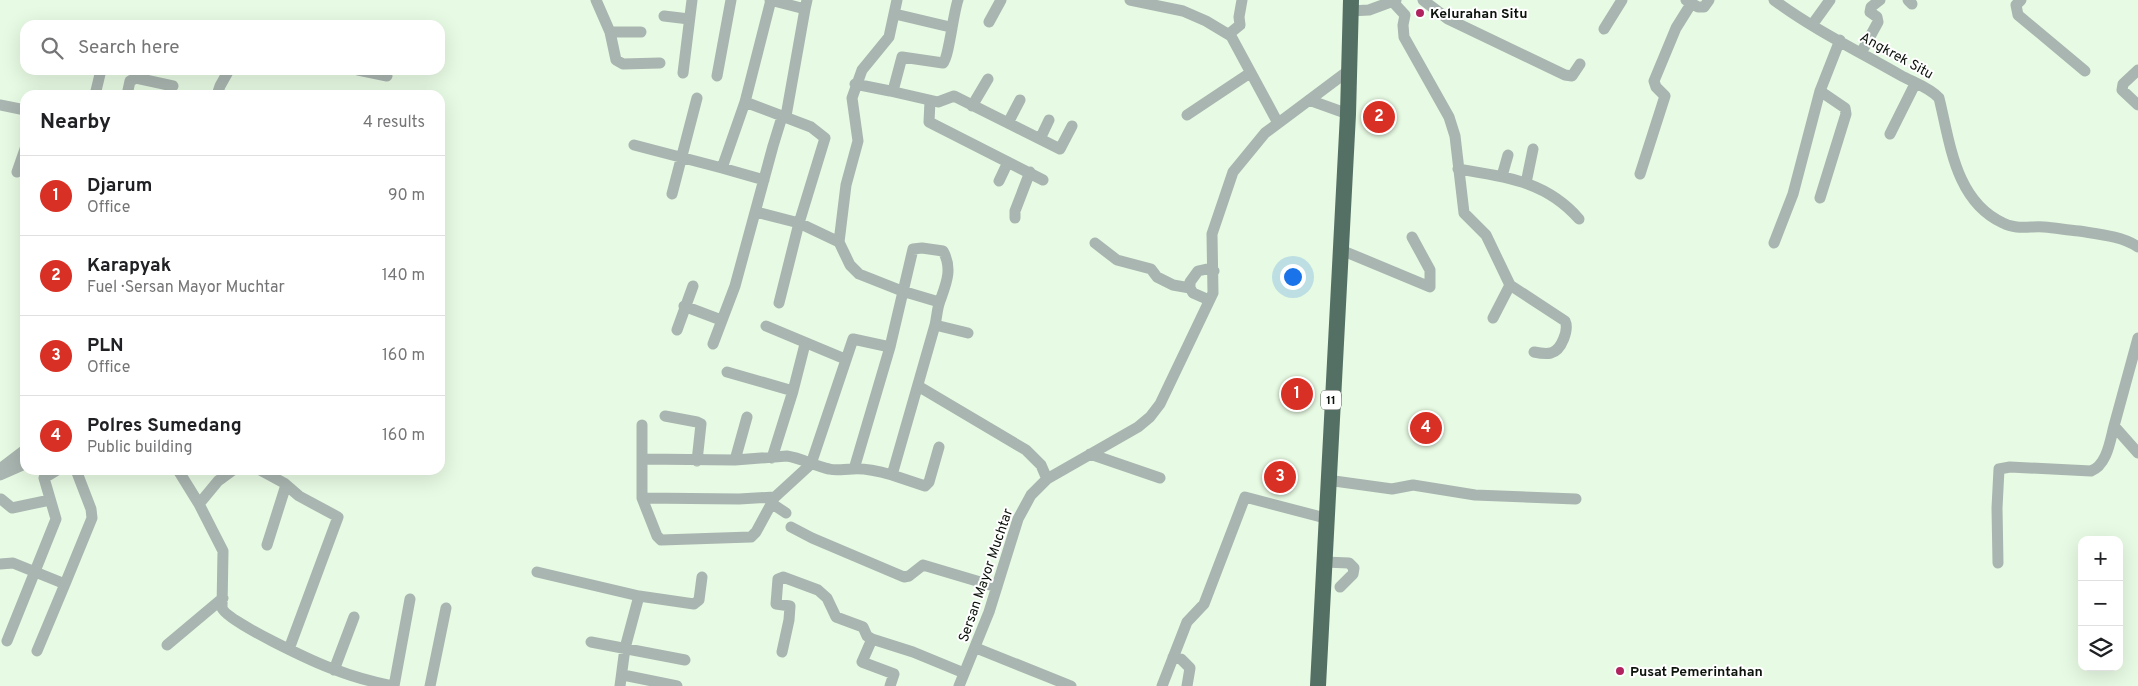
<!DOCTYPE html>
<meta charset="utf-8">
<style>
body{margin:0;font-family:Overpass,sans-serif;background:#f6f6f6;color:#202124}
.controls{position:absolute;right:15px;bottom:15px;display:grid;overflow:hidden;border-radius:10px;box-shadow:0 5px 20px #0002}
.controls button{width:45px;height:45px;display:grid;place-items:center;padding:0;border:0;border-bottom:1px solid #e0e0e0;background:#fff;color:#202124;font:25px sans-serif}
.you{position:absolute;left:1292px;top:276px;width:18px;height:18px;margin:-12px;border:4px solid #fff;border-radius:50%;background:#1a73e8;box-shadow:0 0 0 8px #1a73e833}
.badge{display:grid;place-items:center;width:32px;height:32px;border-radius:50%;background:#d93025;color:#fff;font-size:16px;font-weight:700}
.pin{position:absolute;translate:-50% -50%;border:2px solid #fff;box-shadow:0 1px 5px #0006}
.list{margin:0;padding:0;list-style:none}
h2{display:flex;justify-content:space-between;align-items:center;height:65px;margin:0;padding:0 20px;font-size:21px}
h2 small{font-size:16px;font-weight:400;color:#757577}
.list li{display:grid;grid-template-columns:32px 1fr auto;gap:15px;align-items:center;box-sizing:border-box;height:80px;padding:0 20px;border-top:1px solid #e0e0e0}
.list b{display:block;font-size:19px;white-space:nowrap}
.list p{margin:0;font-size:16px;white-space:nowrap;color:#757577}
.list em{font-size:16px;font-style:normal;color:#757577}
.icon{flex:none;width:28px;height:28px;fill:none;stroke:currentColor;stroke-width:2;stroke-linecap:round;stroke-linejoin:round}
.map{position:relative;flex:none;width:2138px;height:686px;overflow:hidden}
.search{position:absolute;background:#fff;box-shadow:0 5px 20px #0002;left:20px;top:20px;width:425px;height:55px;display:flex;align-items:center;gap:12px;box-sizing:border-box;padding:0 18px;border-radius:15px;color:#757577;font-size:19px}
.panel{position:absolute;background:#fff;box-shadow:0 5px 20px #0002;left:20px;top:90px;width:425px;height:385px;border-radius:15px}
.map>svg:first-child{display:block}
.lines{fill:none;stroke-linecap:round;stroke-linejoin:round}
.minor{stroke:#a9b5b0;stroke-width:11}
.highway{stroke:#546f64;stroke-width:16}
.poi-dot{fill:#b0235f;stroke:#fff;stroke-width:2}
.labels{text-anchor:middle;stroke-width:4;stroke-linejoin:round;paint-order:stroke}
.shield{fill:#fff;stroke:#555a54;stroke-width:1}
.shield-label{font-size:12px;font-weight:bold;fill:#0c130b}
.poi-label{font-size:14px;font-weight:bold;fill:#0c130b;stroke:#fff;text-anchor:start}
.street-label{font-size:14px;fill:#0c130b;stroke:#fff}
</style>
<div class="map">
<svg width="2138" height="686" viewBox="0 0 2138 686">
<rect width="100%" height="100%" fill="#e7fae3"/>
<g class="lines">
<path class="minor" d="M596,0L610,32L616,60L623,64L660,63
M770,0L805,9L807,0
M1130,0L1183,11L1206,21L1231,36L1278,123
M1423,0L1448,19L1565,75L1572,76L1580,64
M1686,0L1698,7H1704L1709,0
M1774,0C1813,29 1858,51 1900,75C1912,82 1929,87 1939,98C1950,142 1955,201 2003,223C2016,230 2030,226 2044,227C2056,228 2067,230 2079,231C2097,234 2122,236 2138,247
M1908,0L1912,4
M2021,0L2016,5L2018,15L2085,71
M1393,2L1405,15L1403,25L1404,37L1449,117L1455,136L1464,213L1486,235L1510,285L1565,321C1569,329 1562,350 1551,353C1546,354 1539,353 1534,352
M1350,11L1369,10L1396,0
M895,14L950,27
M664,16L689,19
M989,22L1001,0
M1812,25L1830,0
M1604,29L1622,0
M610,32H641
M1229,34L1240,25L1239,17L1242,0
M1861,53L1878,22L1877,17L1870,12L1871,7L1880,0
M358,70L387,76
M2138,70L2123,84L2122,90L2138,105
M683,73L692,0
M717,76L731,0
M855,84L890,91L894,87L902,57L943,63C949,57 953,14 958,0
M890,91L938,102L954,96L1060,149L1072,126
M1820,91L1845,108L1846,114L1820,198
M95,95L101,70
M127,95L130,81L136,78L173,86
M217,95L220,86L229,70
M1309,100L1348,114
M930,101L929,122L1043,180
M745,102L811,127L825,138L799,223L779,303
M0,105L25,110
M972,106L988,79
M1187,115L1250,73
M1008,123L1020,100
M1890,134L1915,84
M1040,139L1049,120
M634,145L722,168
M1458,169C1506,177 1546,181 1579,219
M17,172L25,149
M1640,174L1665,96L1656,87L1654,81L1676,28L1691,4
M1502,176L1508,155
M764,180L722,168L745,102L771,0
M999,181L1008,162
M1526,183L1533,149
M672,194L697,98
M756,212L799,223L839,242L850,265L859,274L902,291L939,302
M1015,218V211L1030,172
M839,242L846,185L858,141L852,98L862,70L889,37L897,0
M1095,243L1117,260L1151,269L1157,277L1173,285L1190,288L1193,293L1209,300
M1774,243L1793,194L1820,91L1840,40
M1341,250L1430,287V270L1412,237
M1190,288V282L1198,271L1207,269L1214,271
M684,306L721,320
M1493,318L1510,285
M935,325L968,333
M766,326L845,359
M677,330L693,286
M2138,338L2114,426L2138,453
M713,344L735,286L773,146L781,120L786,116L805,9
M727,372L793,391
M918,386L1026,450L1041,465L1047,479
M665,416L697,422L701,424L697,461
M642,425V459
M1090,454L1160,478
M772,458L793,391L805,344
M735,460L747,417
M0,469L25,450
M854,469L890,347
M178,470L199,504L223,551L222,608C227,622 318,664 336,670C354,677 373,682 392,686
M260,470L284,483L299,496L338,517L289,649
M0,475L25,464
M892,475L925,486L929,482L939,447
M1327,480L1392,489L1413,485L1475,495L1576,499
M642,498L739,499L775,497L811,464L853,339L890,347L913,249L922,248L943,251C953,269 946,284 940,301C937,308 937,317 935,325L892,475C881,472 864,468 853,469C844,469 837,471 829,469C815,466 801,458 787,456L735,460L642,459V498L657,536L661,540L751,537L756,532L775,497
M1,499L12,508L50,500
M771,503L786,513
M199,504L218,481L233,470
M791,527L812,538L904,577L909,576L923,565L997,587
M267,545L286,485
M1324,562L1349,563L1354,568L1353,574L1340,587
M1998,563L1997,508L1999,469L2010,467L2091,471C2107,465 2110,441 2114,426
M0,564L13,563L65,584L37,651
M537,572L639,596L694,604L699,600L702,577
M65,584L92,518L91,509L76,470
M872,639L862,662L894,674L890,686
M7,641L56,519L44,478L57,470
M591,642L685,660
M167,645L223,598
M976,648L1071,686
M782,652L789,620L790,606L776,604L778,579L783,577L818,590L827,598L836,617L863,627L867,636L872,639L913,652L964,673
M1173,657L1181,659L1190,668L1187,686
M334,670L354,617
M623,675L677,686
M394,686L410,599
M430,686L446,608
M620,686L625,648L639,596
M959,686L989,612L1018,519L1031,495L1047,479L1138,427L1150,417L1160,404L1213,293L1212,234L1233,172L1265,133L1348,71
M1162,686L1187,622L1204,604L1245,497L1325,518"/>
<path class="highway" d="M1318,686L1348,114L1351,0"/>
</g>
<g class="poi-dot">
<circle cx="1420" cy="13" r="5"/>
<circle cx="1620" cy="671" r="5"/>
</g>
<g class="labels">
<rect class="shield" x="1321" y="390.5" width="20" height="19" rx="4"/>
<g class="shield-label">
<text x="1331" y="404">11</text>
</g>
<g class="poi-label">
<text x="1430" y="18">Kelurahan Situ</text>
<text x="1630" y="676">Pusat Pemerintahan</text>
</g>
<g class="street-label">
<text transform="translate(1897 55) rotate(29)" y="5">Angkrek Situ</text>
<text transform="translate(985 575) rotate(-71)" y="5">Sersan Mayor Muchtar</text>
</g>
</g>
</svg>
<div class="controls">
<button>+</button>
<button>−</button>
<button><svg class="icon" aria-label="layers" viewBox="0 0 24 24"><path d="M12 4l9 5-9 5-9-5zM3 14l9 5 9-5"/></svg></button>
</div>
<div class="you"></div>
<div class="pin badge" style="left:1297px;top:394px">1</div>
<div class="pin badge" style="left:1379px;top:117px">2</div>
<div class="pin badge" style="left:1280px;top:477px">3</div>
<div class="pin badge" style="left:1426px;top:428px">4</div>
<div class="search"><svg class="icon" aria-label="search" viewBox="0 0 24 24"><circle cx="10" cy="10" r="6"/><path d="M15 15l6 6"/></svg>Search here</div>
<section class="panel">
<h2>Nearby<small>4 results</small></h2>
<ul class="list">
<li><span class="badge">1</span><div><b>Djarum</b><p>Office</p></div><em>90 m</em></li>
<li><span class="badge">2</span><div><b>Karapyak</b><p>Fuel · Sersan Mayor Muchtar</p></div><em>140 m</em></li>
<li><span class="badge">3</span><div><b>PLN</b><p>Office</p></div><em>160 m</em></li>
<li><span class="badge">4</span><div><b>Polres Sumedang</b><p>Public building</p></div><em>160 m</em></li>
</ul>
</section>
</div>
